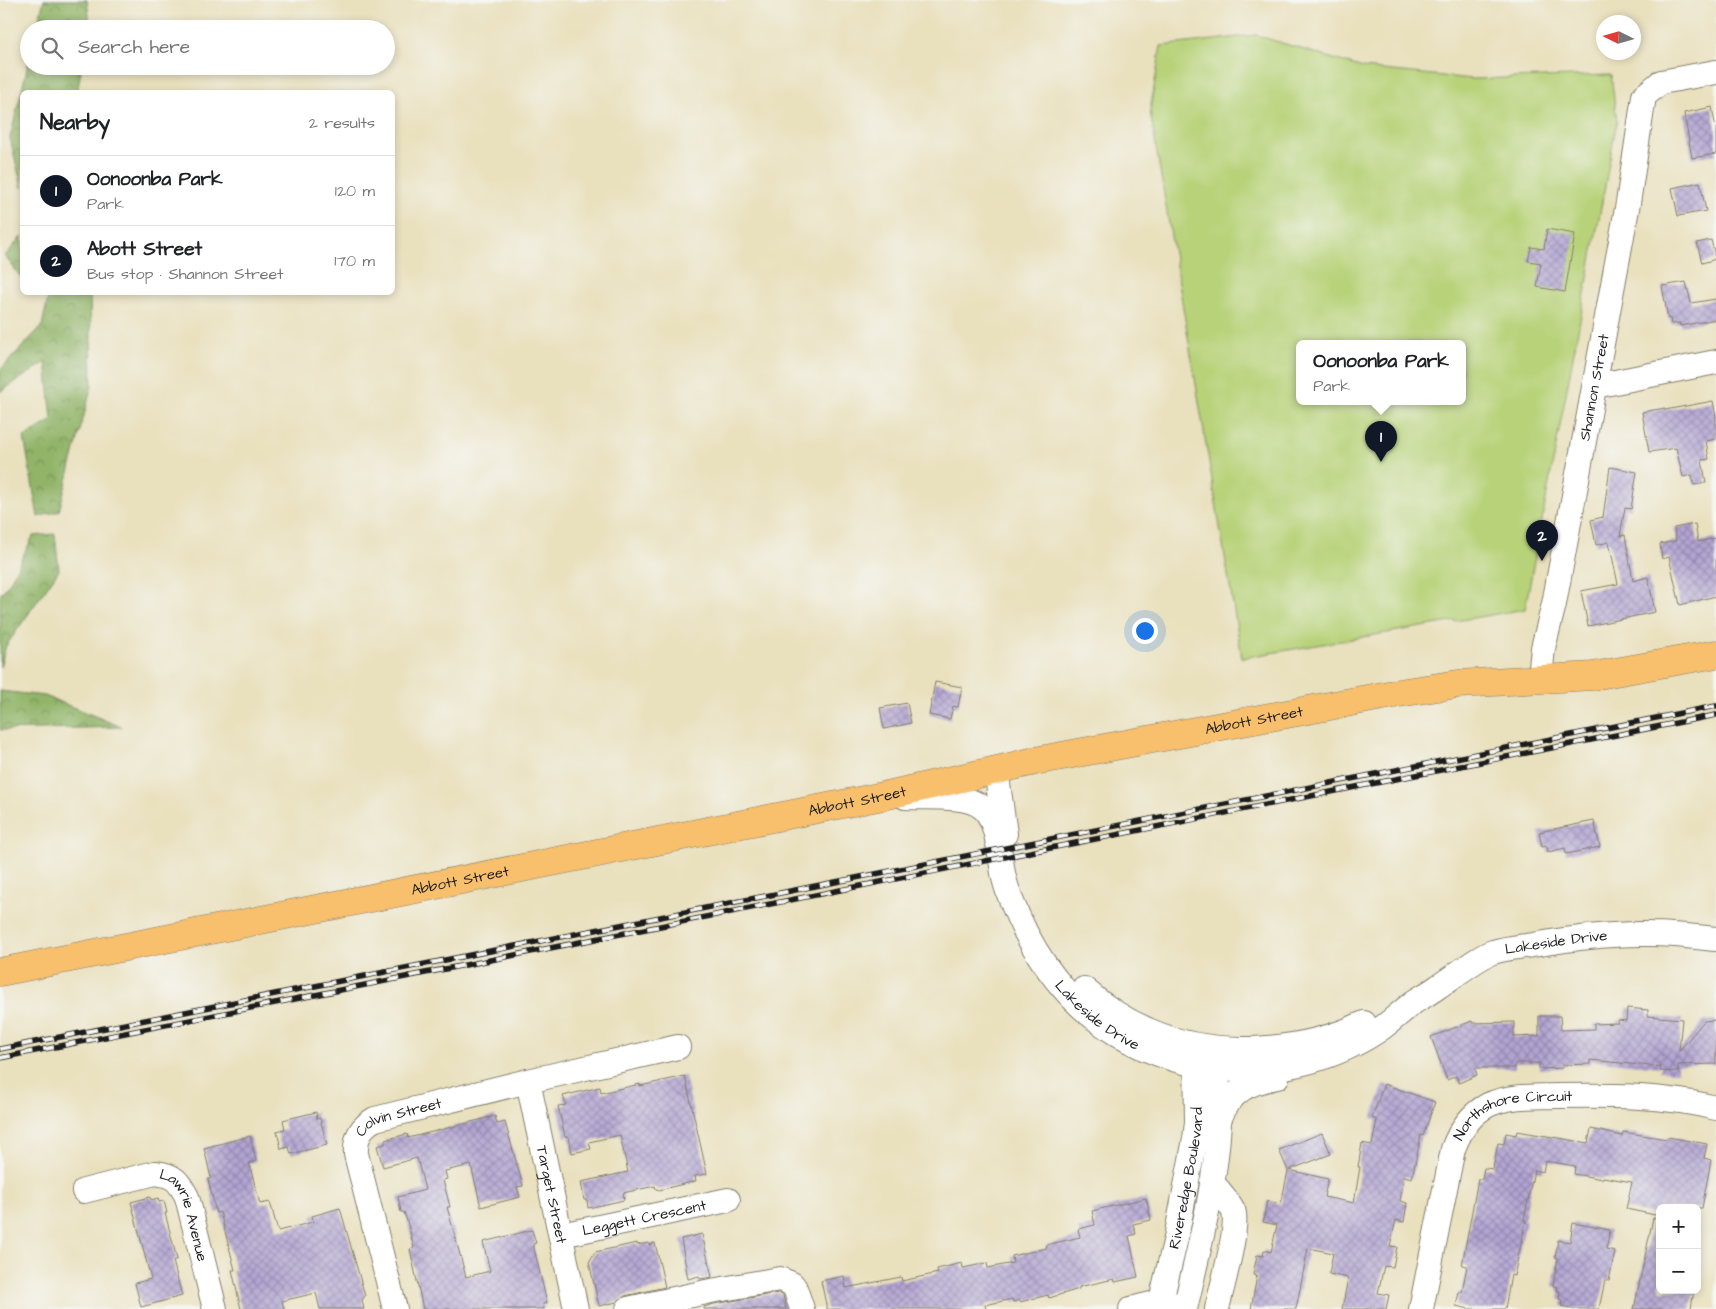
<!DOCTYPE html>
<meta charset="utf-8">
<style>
body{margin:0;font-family:"Architects Daughter",sans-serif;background:#f6f6f6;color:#202124}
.controls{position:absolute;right:15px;bottom:15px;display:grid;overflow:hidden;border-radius:8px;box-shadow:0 2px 8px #0003}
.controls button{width:45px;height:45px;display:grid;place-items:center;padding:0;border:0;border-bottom:1px solid #e0e0e0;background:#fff;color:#202124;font:25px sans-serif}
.compass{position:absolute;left:1596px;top:15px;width:45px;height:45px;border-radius:50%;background:#fff;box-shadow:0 2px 8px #0003;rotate:275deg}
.you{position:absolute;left:1144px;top:630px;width:18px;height:18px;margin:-12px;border:4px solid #fff;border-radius:50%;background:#1a73e8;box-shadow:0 0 0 8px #1a73e833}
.badge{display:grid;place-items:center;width:32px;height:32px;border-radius:50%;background:#111827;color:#fff;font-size:16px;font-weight:700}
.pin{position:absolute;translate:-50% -41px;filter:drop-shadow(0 1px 2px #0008)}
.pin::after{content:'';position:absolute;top:26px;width:18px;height:15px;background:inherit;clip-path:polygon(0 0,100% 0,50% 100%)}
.popup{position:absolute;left:1296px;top:340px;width:170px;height:65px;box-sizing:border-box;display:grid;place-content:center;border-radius:8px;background:#fff;filter:drop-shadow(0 1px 4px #0005);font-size:16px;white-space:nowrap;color:#757577}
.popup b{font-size:19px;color:#202124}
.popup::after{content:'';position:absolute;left:50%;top:100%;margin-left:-10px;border:10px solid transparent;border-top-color:#fff}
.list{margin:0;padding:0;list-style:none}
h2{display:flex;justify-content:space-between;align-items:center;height:65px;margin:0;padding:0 20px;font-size:21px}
h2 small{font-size:16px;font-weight:400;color:#757577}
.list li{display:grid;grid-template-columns:32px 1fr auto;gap:15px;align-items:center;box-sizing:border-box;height:70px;padding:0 20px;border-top:1px solid #e0e0e0}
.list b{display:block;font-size:19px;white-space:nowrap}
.list p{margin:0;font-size:16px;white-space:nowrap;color:#757577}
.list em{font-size:16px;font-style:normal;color:#757577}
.icon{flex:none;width:28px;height:28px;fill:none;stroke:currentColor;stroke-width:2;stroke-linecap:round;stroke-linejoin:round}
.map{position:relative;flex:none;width:1716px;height:1309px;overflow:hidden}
.search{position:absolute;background:#fff;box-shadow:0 2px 8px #0003;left:20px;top:20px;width:375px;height:55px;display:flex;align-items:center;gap:12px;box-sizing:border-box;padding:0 18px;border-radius:28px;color:#757577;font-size:19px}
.panel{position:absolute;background:#fff;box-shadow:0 2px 8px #0003;left:20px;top:90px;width:375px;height:205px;border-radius:8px}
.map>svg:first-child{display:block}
.forest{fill:url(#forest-crowns);stroke:#566842}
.park{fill:#b7d278;stroke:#6a774a;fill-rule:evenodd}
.building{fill:url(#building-cross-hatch)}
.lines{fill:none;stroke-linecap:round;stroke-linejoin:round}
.minor-casing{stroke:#827e6c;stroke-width:26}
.major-casing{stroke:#827e6c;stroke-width:29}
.minor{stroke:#fff;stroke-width:24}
.major{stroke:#f8bf6c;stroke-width:28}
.rail-casing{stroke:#1c1c1c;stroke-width:5.5}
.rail{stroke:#f6f6f2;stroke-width:4;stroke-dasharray:11;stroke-linecap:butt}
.labels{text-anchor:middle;stroke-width:4;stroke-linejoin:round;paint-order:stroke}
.street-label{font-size:15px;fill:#1c1c1c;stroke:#f6f6f2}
</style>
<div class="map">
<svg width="1716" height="1309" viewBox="0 0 1716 1309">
<defs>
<pattern id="forest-crowns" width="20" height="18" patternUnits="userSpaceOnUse" patternTransform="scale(1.25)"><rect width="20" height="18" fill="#91b468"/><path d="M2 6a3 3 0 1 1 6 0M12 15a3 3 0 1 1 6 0" fill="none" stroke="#769255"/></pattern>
<pattern id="building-cross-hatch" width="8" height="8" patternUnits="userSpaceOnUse" patternTransform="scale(1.25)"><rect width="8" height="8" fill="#b2a4d2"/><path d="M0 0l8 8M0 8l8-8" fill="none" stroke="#9085aa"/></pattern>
</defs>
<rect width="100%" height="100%" fill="#f6f6f2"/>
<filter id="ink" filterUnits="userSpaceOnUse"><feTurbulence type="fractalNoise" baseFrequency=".02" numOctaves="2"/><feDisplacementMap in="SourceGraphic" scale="10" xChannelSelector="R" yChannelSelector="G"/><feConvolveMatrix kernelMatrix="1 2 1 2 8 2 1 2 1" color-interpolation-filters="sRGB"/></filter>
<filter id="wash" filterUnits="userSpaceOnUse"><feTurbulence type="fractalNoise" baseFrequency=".0096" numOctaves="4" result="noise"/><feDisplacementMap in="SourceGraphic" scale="20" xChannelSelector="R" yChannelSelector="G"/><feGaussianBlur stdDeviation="1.12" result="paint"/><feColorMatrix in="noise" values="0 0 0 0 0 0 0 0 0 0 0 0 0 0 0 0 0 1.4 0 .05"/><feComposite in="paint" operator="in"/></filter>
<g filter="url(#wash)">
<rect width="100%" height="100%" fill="#e9e0bd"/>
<path class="forest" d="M44,0H87L90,23L89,29H36Z
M29,60V66H82L77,92H22V188L10,138Z
M22,236V279L5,256Z
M49,293H90L92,385L59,511L38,517L24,437L52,420L46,362L0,392V370L42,326Z
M55,534L59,570L6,646L0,667V595L10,582L33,536Z
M0,691L45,696L122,727L0,730Z"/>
<path class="park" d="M1256,35L1363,68L1472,79L1611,75L1617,121L1581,315L1525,609L1242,658L1150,111L1161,46ZM1300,343H1462V401H1300Z"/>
<g id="blocks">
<path class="building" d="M1712,107L1716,129V154L1692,158L1684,113Z
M1700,182L1706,211L1678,216L1672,188Z
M1547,229L1575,234L1565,292L1537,287L1541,263L1528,261L1531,247L1544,249Z
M1711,240L1716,259L1702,263L1697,243Z
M1686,282L1691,303L1716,299V319L1680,326V323L1671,324L1670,318L1668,319L1662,286Z
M1713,401L1716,416V439L1706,441L1709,459L1702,460L1706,483L1694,485L1692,475L1683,477L1676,448L1649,452L1642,412L1665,408V410Z
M1610,467L1637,472L1631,509L1625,508L1620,536L1625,535L1633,581L1648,577L1655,612L1588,626L1581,591L1618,584L1609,542L1596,545L1591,520L1603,517Z
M1695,524L1698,542L1716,538V596L1680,605L1669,557L1662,559L1660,544L1676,541L1674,528Z
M935,682L962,687L958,707L953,706L950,719L929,715Z
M907,703L911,723L884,729L880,708Z
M1594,821L1600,847L1566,854L1565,848L1548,852L1547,846L1542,847L1539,832Z
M1627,1008L1648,1010V1016L1682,1019L1679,1051L1704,1021L1716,1020V1064L1678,1065V1072L1660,1071L1661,1067L1590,1060V1064L1562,1065V1068L1539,1069V1063H1515V1068H1475L1477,1075L1459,1083L1456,1076L1447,1080L1431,1037L1472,1021L1473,1023L1514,1022V1037L1539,1036V1016H1560L1561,1030L1594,1029V1024L1618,1023V1020L1626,1021Z
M685,1076L707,1174L695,1176L696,1181L659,1190L656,1189L655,1186L623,1193L624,1200L588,1208L587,1200H584L581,1182L628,1172L620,1135L589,1142L591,1149L572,1153L569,1136L565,1137L558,1106L566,1105L563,1096L600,1087L601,1093L640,1084V1086Z
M1384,1084L1435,1102L1423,1136L1421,1135L1412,1178L1404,1176L1400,1201L1407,1203L1404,1222L1396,1220L1390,1246L1397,1247L1393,1267L1384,1266L1378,1293L1389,1295L1386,1309H1342L1348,1278L1329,1274L1333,1253L1308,1248L1296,1309H1251L1257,1276L1253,1275L1257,1255L1263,1256L1264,1250L1271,1252L1277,1225L1263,1222L1267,1201L1281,1204L1288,1171L1279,1150L1322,1133L1331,1154L1289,1170L1328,1179L1324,1197L1354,1203L1360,1167H1358L1362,1143L1372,1145L1377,1120L1372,1118Z
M316,1112L317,1119L320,1118L327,1145L291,1154L289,1147L281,1149L277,1131L285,1129L283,1120Z
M495,1116L497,1124L505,1122L523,1186L517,1187L520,1197L481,1207L471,1165L445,1171L447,1179L443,1180L450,1207H447L466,1277L490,1271L483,1242L532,1230L536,1243L533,1244L547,1303L543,1304L544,1309H423L410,1249L414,1248L407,1221L404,1212H401L398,1197L425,1190L417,1158L383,1167L377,1146L385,1144V1140L407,1134L408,1138Z
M1591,1129L1622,1136L1623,1132L1667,1139L1668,1137L1707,1144L1704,1158L1711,1160L1702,1208H1660V1216L1626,1209L1632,1182L1603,1177L1602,1179L1574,1174L1575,1166L1545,1161L1543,1172L1534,1170L1524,1220L1526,1221L1514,1276L1511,1275L1505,1309H1469L1456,1306L1459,1292H1462L1467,1266L1462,1265L1478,1179H1482L1484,1168L1493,1169L1498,1143L1504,1144L1506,1133L1516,1135L1517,1131L1588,1143Z
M250,1136L256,1161L249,1163L260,1204L270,1202L278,1231L313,1222L312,1216L340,1208L365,1296L362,1300L364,1309H320L316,1293L282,1301L284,1309H241L232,1270H235L220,1212L216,1213L208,1179L211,1178L204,1148Z
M150,1197L151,1200L158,1198L159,1202L164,1201L167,1213H165L177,1259L173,1261L182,1296L141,1307L135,1283L151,1279L131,1202Z
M1146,1198L1151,1220L1133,1224L1136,1234L1129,1236L1138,1277L1115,1282L1114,1279L1079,1287V1289L1049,1298L1048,1295L1020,1302V1300L1013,1302L1012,1299L985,1305L986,1309H827L821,1281L844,1276L846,1288L901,1277L902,1281L938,1273L937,1269L962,1263L963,1268L987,1263L988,1268L1013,1263L1012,1256L1047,1248L1046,1245L1080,1237L1078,1229L1095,1225L1092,1211Z
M1653,1218L1660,1219V1290H1694L1691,1309H1634Z
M1573,1223L1610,1230L1606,1249L1615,1251L1609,1281L1605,1280L1599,1309H1575L1562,1306L1563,1300L1559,1299L1560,1291H1557L1558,1287L1553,1286L1558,1258L1555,1257L1558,1240L1570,1242Z
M702,1234L712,1277L700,1279L699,1276L688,1279L681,1239Z
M637,1243V1245L649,1243V1245L655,1243L665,1287L625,1296L617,1302L599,1306L589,1262L595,1252Z
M778,1293L783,1295L786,1309H704V1307L714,1304Z"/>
</g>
</g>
<g filter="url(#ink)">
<use href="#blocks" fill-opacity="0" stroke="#827e6c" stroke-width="1"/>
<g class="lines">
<g class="minor-casing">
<g id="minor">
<path d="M1595,386L1716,362"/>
<path id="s1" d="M1540,678L1543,648L1554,604L1628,203L1644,96L1661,82L1716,72"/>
<path d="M996,769L1005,834"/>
<path id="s2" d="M905,797C926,798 967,794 983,808C998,820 1000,860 1004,878C1009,898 1017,915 1026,933C1062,1002 1117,1047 1192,1064C1255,1079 1325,1066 1379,1030C1391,1022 1402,1011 1414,1002C1422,997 1431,992 1439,986C1452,978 1481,955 1493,952C1506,948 1520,947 1533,945C1572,938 1612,933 1651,934C1673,934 1695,937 1716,939"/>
<path d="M1084,989C1103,1006 1124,1020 1148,1030C1212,1059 1301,1053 1364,1023"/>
<path id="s3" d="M528,1081L576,1309"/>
<path d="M1219,1120C1231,1090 1248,1083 1277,1077"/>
<path d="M1212,1182C1219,1191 1228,1200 1233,1210C1240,1225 1221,1290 1217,1309"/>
<path id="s4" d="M84,1191L155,1173C174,1175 179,1181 187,1197L215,1309"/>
<path id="s5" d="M561,1235L728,1200"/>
<path id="s6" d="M395,1309L356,1154C355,1138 360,1127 375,1119L528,1081L678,1047"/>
<path d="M628,1309L711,1291L780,1279L792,1284L795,1288L802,1309"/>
<path d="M1131,1309L1160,1302L1173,1304"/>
<path id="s7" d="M1159,1309L1176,1238L1195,1139L1197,1122L1196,1050"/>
<path d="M1185,1309C1199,1248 1216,1185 1219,1122C1220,1099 1216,1076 1217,1053"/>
<path id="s8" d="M1421,1309L1453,1149C1460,1130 1471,1114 1488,1105C1509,1095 1533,1097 1556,1096C1609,1095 1664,1095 1716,1108"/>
</g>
</g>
<g class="major-casing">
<g id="major">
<path id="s9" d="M0,972L883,796L1035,761L1399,693L1458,684L1593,676L1716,654"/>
</g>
</g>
<use href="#minor" class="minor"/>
<use href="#major" class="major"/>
<g class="rail-casing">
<path id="rail" d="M0,1049L1716,706
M0,1058L1716,715"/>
</g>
<use href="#rail" class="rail"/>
</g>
</g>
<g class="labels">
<g class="street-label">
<text dy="5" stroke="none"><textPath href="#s1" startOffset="296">Shannon Street</textPath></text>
<text dy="5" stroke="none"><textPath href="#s9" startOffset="1279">Abbott Street</textPath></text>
<text dy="5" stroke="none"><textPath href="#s9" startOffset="874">Abbott Street</textPath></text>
<text dy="5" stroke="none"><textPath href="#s9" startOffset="469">Abbott Street</textPath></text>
<text dy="5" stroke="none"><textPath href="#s2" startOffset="830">Lakeside Drive</textPath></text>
<text dy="5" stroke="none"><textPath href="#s2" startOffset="324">Lakeside Drive</textPath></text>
<text dy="5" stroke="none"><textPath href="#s8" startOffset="240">Northshore Circuit</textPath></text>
<text dy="5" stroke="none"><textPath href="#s6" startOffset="225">Colvin Street</textPath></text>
<text dy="5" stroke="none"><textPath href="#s7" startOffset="134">Riveredge Boulevard</textPath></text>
<text dy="5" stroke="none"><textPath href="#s3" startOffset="116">Target Street</textPath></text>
<text dy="5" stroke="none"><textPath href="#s5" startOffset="85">Leggett Crescent</textPath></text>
<text dy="5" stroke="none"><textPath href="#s4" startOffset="130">Lawrie Avenue</textPath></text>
</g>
</g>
</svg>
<div class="controls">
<button>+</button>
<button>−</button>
</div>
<svg class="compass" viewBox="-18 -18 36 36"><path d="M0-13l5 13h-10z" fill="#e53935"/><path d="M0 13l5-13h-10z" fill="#757577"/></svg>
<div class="you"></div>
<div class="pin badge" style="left:1381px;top:462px">1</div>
<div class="popup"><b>Oonoonba Park</b>Park</div>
<div class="pin badge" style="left:1542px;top:561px">2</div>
<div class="search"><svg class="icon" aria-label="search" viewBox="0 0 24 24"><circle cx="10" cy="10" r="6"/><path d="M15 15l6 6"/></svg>Search here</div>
<section class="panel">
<h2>Nearby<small>2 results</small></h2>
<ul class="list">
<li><span class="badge">1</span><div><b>Oonoonba Park</b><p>Park</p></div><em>120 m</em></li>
<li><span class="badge">2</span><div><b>Abott Street</b><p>Bus stop · Shannon Street</p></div><em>170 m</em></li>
</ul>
</section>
</div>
